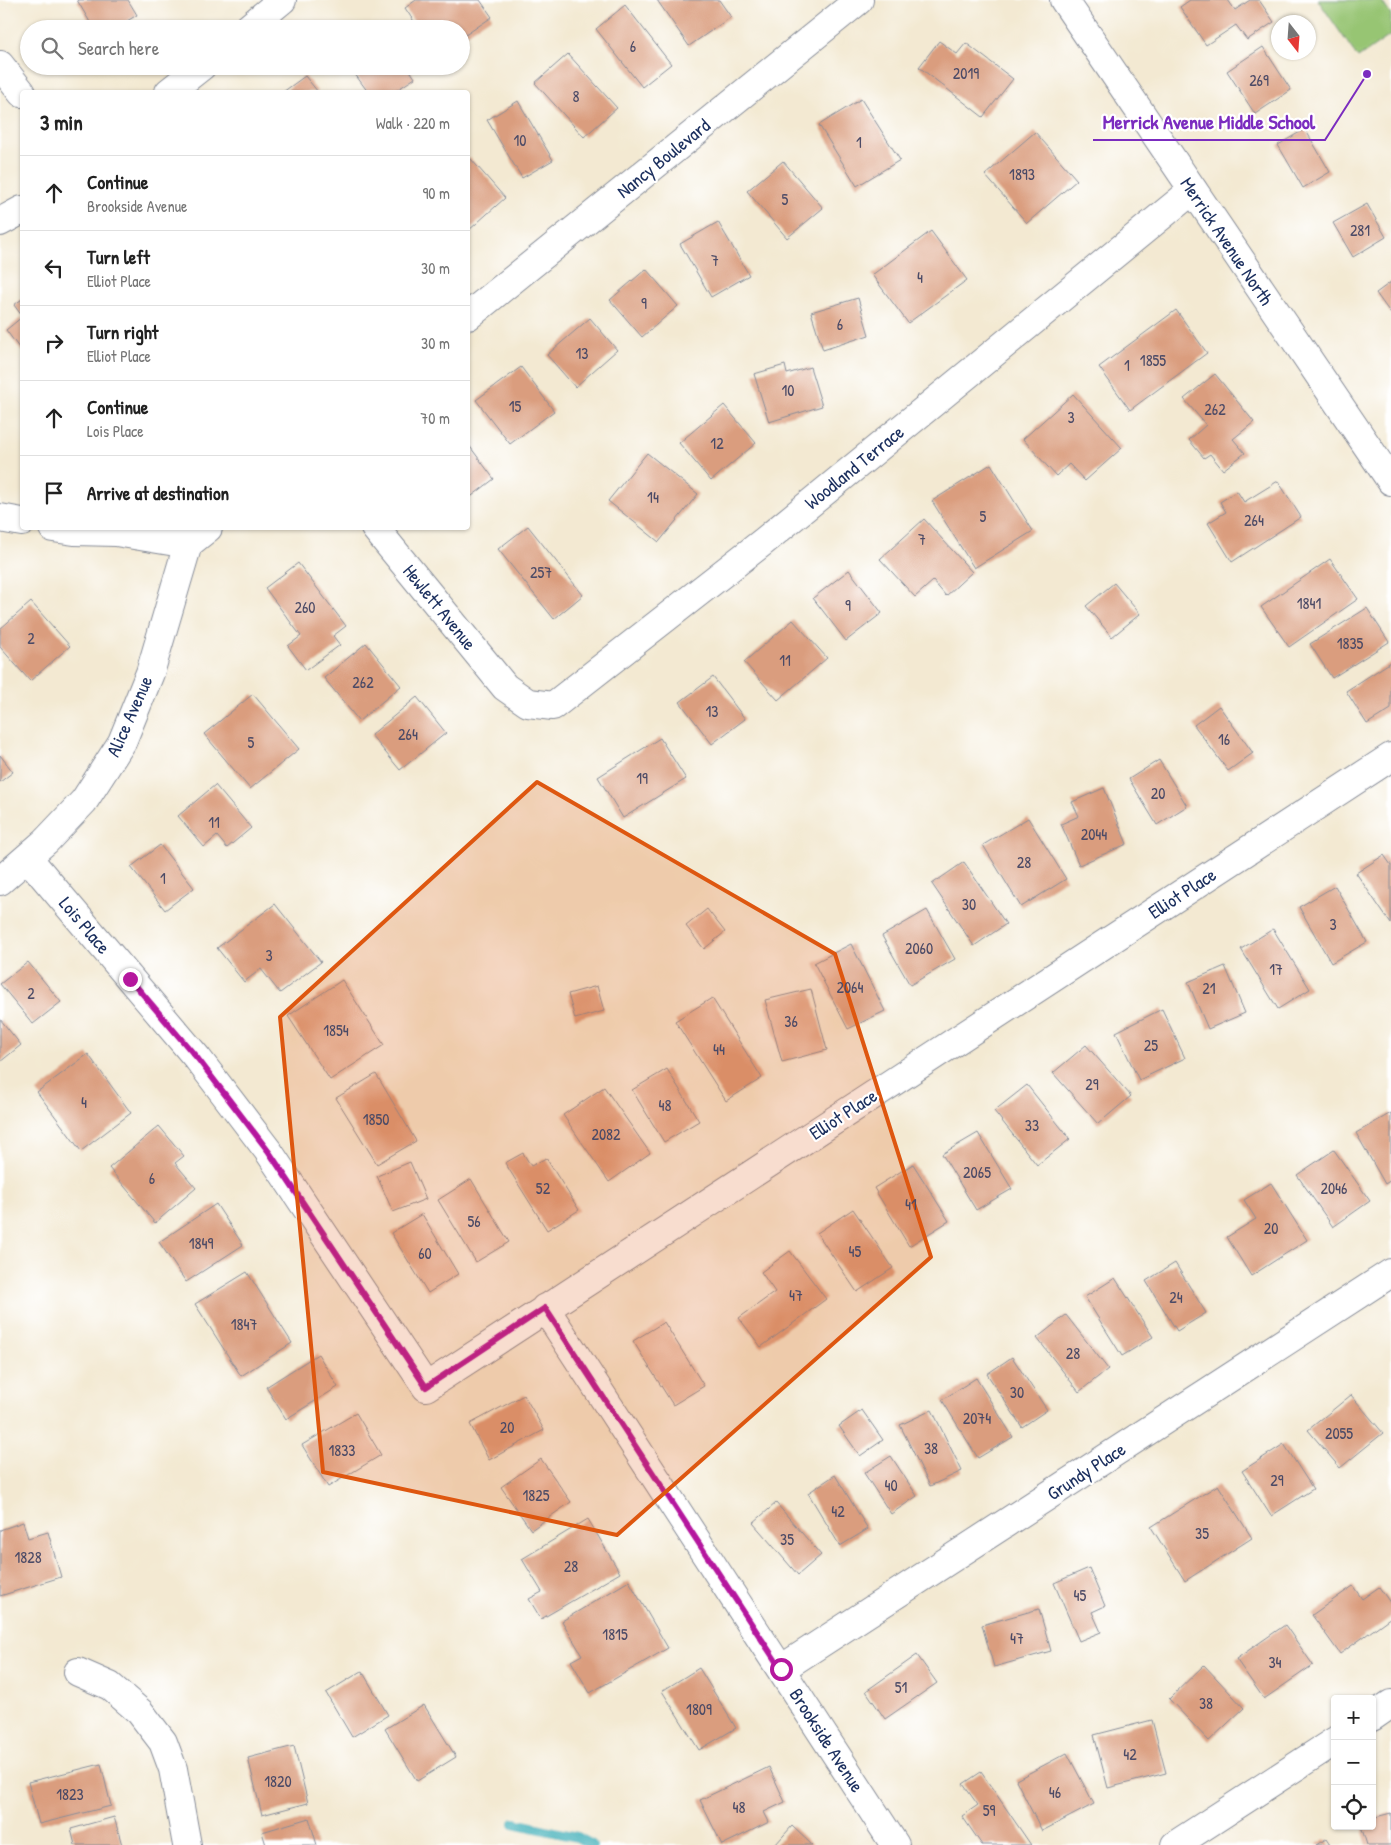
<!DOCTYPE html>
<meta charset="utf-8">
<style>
body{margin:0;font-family:"Patrick Hand",sans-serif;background:#f6f6f6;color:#222}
.controls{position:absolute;right:15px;bottom:15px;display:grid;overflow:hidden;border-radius:5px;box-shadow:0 1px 4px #0004}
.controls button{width:45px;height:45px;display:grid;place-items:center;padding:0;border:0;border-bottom:1px solid #e0e0e0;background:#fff;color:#222;font:25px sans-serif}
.compass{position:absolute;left:1271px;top:15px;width:45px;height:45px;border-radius:50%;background:#fff;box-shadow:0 1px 4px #0004;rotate:163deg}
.stop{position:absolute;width:15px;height:15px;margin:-11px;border:4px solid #b5179e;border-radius:50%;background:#fff}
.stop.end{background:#b5179e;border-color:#fff;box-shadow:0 1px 5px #0008}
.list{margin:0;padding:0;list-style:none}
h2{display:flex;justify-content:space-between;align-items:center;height:65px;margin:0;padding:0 20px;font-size:21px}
h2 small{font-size:16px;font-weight:400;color:#767676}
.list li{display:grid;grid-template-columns:32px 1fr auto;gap:15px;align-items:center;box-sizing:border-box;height:75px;padding:0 20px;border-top:1px solid #e0e0e0}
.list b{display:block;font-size:19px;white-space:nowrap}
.list p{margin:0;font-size:16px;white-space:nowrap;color:#767676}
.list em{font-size:16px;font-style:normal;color:#767676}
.icon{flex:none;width:28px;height:28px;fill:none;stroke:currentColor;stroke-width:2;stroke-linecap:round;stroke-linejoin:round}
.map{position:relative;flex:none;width:1391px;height:1845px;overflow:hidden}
.search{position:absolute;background:#fff;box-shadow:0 1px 4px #0004;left:20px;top:20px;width:450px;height:55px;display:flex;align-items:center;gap:12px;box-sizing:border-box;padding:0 18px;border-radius:28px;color:#767676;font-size:19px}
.panel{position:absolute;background:#fff;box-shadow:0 1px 4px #0004;left:20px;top:90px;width:450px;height:440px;border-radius:5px}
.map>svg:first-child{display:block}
.green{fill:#97c573;stroke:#597a68}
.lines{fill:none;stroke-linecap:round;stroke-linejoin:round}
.stream{stroke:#3eaeb7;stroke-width:10}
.building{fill:#da9d7e}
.street-casing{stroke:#878c98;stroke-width:30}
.secondary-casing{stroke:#878c98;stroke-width:30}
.street{stroke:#fff;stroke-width:28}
.secondary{stroke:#fff;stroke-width:28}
.route{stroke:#b5179e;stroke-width:6}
.marked{fill:#de5710;fill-opacity:0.2;stroke:#de5710;stroke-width:4;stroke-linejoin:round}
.labels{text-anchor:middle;stroke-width:4.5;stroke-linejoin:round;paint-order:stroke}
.number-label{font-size:16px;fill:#4b4a66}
.street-label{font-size:19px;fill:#1b2f5e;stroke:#fff}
.leader{fill:none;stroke:#7b2cbf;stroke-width:2}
.callout-dot{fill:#7b2cbf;stroke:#fff;stroke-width:2}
.callout-label{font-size:20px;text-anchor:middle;font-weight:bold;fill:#7b2cbf;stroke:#fff;stroke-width:4.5;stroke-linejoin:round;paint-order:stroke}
</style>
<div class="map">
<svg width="1391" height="1845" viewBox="0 0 1391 1845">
<rect width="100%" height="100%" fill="#fff"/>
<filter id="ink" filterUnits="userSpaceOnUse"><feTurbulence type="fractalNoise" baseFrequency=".02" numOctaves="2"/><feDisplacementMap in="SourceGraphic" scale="10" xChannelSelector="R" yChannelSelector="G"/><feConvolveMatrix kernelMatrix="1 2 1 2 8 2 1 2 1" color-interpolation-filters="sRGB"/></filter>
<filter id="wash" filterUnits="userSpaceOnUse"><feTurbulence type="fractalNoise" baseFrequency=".0096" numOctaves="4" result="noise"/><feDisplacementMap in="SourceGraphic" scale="20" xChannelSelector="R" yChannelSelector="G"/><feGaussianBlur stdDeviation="1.12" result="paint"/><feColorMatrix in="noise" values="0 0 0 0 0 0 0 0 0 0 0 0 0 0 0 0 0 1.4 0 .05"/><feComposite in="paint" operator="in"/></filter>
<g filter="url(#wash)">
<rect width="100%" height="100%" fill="#f3e9d2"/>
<path class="green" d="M1318,0H1381L1391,15V35L1358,58Z"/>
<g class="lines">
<path class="stream" d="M514,1823L577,1837L592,1845"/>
</g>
<g id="blocks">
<path class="building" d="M77,0H128L137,15L114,29H94Z
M416,0H480L492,17L461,38V29H419L405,8Z
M657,0H719L731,17L689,46Z
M1190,0H1228L1235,10L1250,0H1259L1274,22L1247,40L1236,25L1206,45L1180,7Z
M625,5L671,64L642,87L596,29Z
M939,41L957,54L966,43L1013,79L983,117L919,67Z
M1263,47L1291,90L1255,114L1227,71Z
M568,54L617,108L584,137L535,83Z
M349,66H407L415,78L394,92H368Z
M305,76L318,92H283Z
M861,99L900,160L857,186L819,125Z
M518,101L553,160L522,178L487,120Z
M1305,129L1330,172L1303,188L1278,145Z
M1035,132L1077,180L1027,223L985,175Z
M470,158L505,198L468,231V160Z
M783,161L823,208L787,238L747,191Z
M1367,204L1386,237L1353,257L1333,223Z
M718,222L749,275L711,297L680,244Z
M931,231L967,280L908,323L872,275Z
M646,269L678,306L642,337L610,300Z
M1391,282V314L1376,293Z
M858,298L869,335L823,350L811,312Z
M22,299V316L14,305Z
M1176,310L1207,353L1130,410L1099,367Z
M22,317V352L6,330Z
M590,318L617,350L575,387L547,355Z
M785,365L787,374L810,367L822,406L769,422L754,374Z
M521,367L554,411L510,444L476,400Z
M1215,374L1254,422L1233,439L1245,453L1223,470L1210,454L1204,458L1189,440L1206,425L1184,399Z
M1073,394L1122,448L1085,481L1069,464L1056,476L1023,439Z
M724,405L756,443L711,481L679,443Z
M468,444L494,479L468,499Z
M647,453L698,494L659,542L608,501Z
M991,464L1033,531L974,568L932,501Z
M1278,481L1301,517L1232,562L1208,523L1226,512L1220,502L1237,491L1244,502Z
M924,519L972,572L946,596L933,581L915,597L880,559Z
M528,526L583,595L554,619L498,549Z
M1330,559L1358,599L1289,647L1261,607Z
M298,563L346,626L333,636L340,645L306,670L288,646L301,636L265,588Z
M849,570L882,613L846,641L813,598Z
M1114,583L1140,614L1112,637L1086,606Z
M31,602L70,646L30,681L0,647V629Z
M1367,608L1389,642L1332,678L1310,644Z
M793,620L827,658L778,700L744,662Z
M366,643L401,686L359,721L324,678Z
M1391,662V709L1367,724L1346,691Z
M713,677L745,719L712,744L680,702Z
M253,694L299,749L250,789L204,734Z
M417,697L446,733L400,770L371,735Z
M1219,706L1253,753L1228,771L1194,725Z
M660,738L686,779L623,818L598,777Z
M0,755L13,772L0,782Z
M1159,760L1187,806L1157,825L1129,779Z
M215,785L251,828L227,848L217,836L204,847L178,816Z
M1104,788L1127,844L1079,865L1061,824L1079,816L1072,802Z
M1028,818L1066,879L1021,907L983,845Z
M160,845L194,888L165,910L131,867Z
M1384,855L1391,865V924L1356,873Z
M964,862L1006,924L974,946L932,884Z
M1335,886L1367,942L1331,963L1299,907Z
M275,904L321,962L280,993L261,969L244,982L217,948Z
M707,909L725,932L704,949L686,926Z
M927,910L955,959L910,985L882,936Z
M1273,929L1310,989L1278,1009L1241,949Z
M851,944L885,1011L848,1029L814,963Z
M28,962L61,1002L33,1024L0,984Z
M1225,966L1245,1013L1208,1029L1188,982Z
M342,980L384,1045L330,1080L288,1016Z
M597,986L604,1011L575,1019L568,994Z
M811,989L827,1050L782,1062L765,1000Z
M712,998L762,1078L726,1101L675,1021Z
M1162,1009L1185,1058L1139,1080L1116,1032Z
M0,1019L21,1045L0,1062Z
M1086,1045L1131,1096L1098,1124L1053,1073Z
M88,1054L131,1113L81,1151L37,1092Z
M667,1069L699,1121L664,1142L632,1090Z
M376,1074L416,1141L377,1164L336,1098Z
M1027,1085L1070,1139L1037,1165L994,1111Z
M604,1087L650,1153L609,1182L563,1115Z
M1391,1113V1180L1385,1184L1356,1133Z
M159,1126L184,1156L175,1163L196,1188L155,1223L109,1168Z
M978,1133L1012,1189L976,1210L942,1154Z
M1334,1150L1370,1201L1333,1227L1297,1175Z
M523,1153L531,1166L546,1158L579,1210L547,1230L505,1163Z
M410,1162L426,1199L393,1212L377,1176Z
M913,1164L949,1221L909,1246L874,1188Z
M471,1179L509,1242L476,1262L438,1200Z
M1271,1183L1307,1240L1251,1276L1227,1237L1256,1219L1244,1200Z
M216,1204L243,1245L186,1282L159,1242Z
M853,1209L893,1268L857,1292L817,1233Z
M422,1214L458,1274L428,1293L391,1233Z
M790,1251L826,1299L761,1347L739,1318L775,1292L761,1272Z
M1175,1263L1206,1313L1177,1331L1146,1281Z
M247,1272L292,1343L241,1376L195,1304Z
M1115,1278L1153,1337L1122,1356L1085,1297Z
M1066,1315L1108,1369L1079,1392L1037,1338Z
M664,1322L704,1386L673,1405L633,1341Z
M318,1354L338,1387L286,1419L266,1387Z
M1012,1357L1047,1410L1022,1427L987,1374Z
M976,1378L1013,1437L978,1458L942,1400Z
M524,1395L544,1430L489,1460L470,1424Z
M1351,1395L1383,1433L1340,1468L1308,1430Z
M862,1410L883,1440L860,1456L839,1426Z
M932,1410L962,1471L930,1486L900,1425Z
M356,1413L381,1455L328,1487L302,1445Z
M1284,1444L1313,1489L1271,1516L1242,1471Z
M891,1456L917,1496L891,1514L864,1473Z
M541,1459L571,1502L531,1530L501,1487Z
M835,1475L868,1529L840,1546L808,1493Z
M1218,1485L1252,1538L1185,1581L1151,1527Z
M776,1503L821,1555L798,1575L753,1523Z
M588,1519L620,1573L541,1619L529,1599L542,1592L522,1559Z
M23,1522L28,1538L48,1532L61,1577L0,1596V1530Z
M1089,1568L1105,1606L1092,1612L1101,1632L1079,1641L1054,1583Z
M629,1581L668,1648L590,1693L571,1661L582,1655L562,1621Z
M1353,1586L1362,1599L1379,1587L1391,1604V1617L1340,1654L1312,1615Z
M1039,1609L1051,1651L994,1667L982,1625Z
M1285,1625L1313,1665L1264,1699L1236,1659Z
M917,1655L937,1683L885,1719L866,1691Z
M1204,1665L1244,1708L1209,1741L1169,1699Z
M699,1668L736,1728L699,1750L662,1691Z
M362,1671L388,1715L352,1737L326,1693Z
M424,1705L456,1757L417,1781L385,1729Z
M1152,1720L1166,1773L1108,1788L1094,1735Z
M294,1746L308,1803L262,1815L248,1758Z
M1067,1753L1094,1804L1042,1831L1016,1780Z
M101,1764L111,1806L39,1824L28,1782Z
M769,1767L785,1802L764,1812L769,1822L722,1845L700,1800Z
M981,1772L1031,1845H982L962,1816L978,1805L963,1784Z
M1391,1813V1845H1367L1361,1826H1372V1818Z
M114,1817L122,1845H75L71,1829Z
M309,1818L317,1845H266L262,1832Z
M792,1826L812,1845H775Z
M1326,1839L1330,1845H1316Z"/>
</g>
</g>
<g filter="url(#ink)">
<use href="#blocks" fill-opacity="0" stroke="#878c98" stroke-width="1"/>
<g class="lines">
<g class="street-casing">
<path id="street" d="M247,29L282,0
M0,65L22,93
M169,92L202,66
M0,222L22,210
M468,316L859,0
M0,518L22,522
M53,528L74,531L116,532L188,544L208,528
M375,528L505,687L528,703L553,706L763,542L1193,190
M28,858L198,1059L269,1152L426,1387L1391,757
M0,881L46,841L84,801L122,742L150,673L188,544
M545,1308L895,1845
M781,1669L1391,1273
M78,1672L110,1686L140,1712L163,1742L173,1769L187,1845
M1372,1717L1391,1704
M1175,1845L1335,1741"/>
</g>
<g class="secondary-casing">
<path id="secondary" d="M1064,0L1391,481"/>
</g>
<use href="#street" class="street"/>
<use href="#secondary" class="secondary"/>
</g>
</g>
<g class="lines" filter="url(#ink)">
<path class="route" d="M130,979L198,1059L269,1152L426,1387L545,1308L781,1669"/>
</g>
<path class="marked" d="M537,782L835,954L931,1257L617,1535L323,1472L280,1017Z"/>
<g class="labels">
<g class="number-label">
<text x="633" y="52">6</text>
<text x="966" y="79">2019</text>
<text x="1259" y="86">269</text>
<text x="576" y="102">8</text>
<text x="520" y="146">10</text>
<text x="859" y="148">1</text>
<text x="1022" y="180">1893</text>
<text x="785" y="205">5</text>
<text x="1360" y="236">281</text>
<text x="715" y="266">7</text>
<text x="920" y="283">4</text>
<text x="644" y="309">9</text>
<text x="840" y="330">6</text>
<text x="582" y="359">13</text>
<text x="1153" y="366">1855</text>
<text x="1127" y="371">1</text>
<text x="788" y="396">10</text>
<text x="515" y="412">15</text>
<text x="1215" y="415">262</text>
<text x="1071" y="423">3</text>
<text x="717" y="449">12</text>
<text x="653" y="503">14</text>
<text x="983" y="522">5</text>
<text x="1254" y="526">264</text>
<text x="922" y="545">7</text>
<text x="541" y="578">257</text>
<text x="1309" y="609">1841</text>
<text x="848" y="611">9</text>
<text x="305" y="613">260</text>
<text x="31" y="644">2</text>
<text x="1350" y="649">1835</text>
<text x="785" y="666">11</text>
<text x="363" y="688">262</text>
<text x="712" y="717">13</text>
<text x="408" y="740">264</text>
<text x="1224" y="745">16</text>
<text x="251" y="748">5</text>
<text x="642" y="784">19</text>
<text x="1158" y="799">20</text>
<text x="214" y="828">11</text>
<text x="1094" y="840">2044</text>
<text x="1024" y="868">28</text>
<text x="163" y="884">1</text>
<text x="969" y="910">30</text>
<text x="1333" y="930">3</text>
<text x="919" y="954">2060</text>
<text x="269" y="961">3</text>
<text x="1276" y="975">17</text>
<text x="850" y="993">2064</text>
<text x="1209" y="994">21</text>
<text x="31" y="999">2</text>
<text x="791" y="1027">36</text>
<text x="336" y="1036">1854</text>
<text x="1151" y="1051">25</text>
<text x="719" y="1055">44</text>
<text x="1092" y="1090">29</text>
<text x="84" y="1108">4</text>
<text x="665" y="1111">48</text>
<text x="376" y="1125">1850</text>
<text x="1032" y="1131">33</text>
<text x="606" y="1140">2082</text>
<text x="977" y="1178">2065</text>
<text x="152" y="1184">6</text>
<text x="543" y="1194">52</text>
<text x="1334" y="1194">2046</text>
<text x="911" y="1210">41</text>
<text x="474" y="1227">56</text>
<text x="1271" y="1234">20</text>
<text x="201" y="1249">1849</text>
<text x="855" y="1257">45</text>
<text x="425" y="1259">60</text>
<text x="796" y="1301">47</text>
<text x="1176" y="1303">24</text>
<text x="244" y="1330">1847</text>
<text x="1073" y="1359">28</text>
<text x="1017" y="1398">30</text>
<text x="977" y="1424">2074</text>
<text x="507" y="1433">20</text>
<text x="1339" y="1439">2055</text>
<text x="931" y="1454">38</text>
<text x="342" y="1456">1833</text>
<text x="1277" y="1486">29</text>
<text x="891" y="1491">40</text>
<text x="536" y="1501">1825</text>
<text x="838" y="1517">42</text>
<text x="1202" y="1539">35</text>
<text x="787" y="1545">35</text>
<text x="28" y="1563">1828</text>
<text x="571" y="1572">28</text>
<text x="1080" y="1601">45</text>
<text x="615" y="1640">1815</text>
<text x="1017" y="1644">47</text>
<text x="1275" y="1668">34</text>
<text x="901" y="1693">51</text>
<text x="1206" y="1709">38</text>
<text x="699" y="1715">1809</text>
<text x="1130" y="1760">42</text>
<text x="278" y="1787">1820</text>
<text x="1055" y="1798">46</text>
<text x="70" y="1800">1823</text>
<text x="739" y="1813">48</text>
<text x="989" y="1816">59</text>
</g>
<g class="street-label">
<text transform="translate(663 158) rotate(-39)" y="7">Nancy Boulevard</text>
<text transform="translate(1227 241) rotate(56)" y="7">Merrick Avenue North</text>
<text transform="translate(854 467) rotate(-39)" y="7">Woodland Terrace</text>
<text transform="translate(440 607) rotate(51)" y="7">Hewlett Avenue</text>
<text transform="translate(129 716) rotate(-66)" y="7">Alice Avenue</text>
<text transform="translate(1182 893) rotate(-33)" y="7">Elliot Place</text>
<text transform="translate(85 925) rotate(50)" y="7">Lois Place</text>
<text transform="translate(843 1114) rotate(-33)" y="7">Elliot Place</text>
<text transform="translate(1086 1471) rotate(-33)" y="7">Grundy Place</text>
<text transform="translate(827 1740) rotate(57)" y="7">Brookside Avenue</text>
</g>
</g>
<path class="leader" d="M1367 74L1325 140H1093"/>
<circle class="callout-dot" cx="1367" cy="74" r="5"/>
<g class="callout-label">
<text x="1209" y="129">Merrick Avenue Middle School</text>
</g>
</svg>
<div class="controls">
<button>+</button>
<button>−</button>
<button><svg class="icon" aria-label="locate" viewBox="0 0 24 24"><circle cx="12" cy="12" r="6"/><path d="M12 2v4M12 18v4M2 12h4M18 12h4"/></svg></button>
</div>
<svg class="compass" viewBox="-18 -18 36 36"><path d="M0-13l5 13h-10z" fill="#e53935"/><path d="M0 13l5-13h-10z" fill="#767676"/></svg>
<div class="stop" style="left:781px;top:1669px"></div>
<div class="stop end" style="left:130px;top:979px"></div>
<div class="search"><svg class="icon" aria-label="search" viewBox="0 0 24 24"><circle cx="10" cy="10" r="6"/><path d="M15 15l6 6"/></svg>Search here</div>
<section class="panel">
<h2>3 min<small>Walk · 220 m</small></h2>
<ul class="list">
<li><svg class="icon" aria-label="ahead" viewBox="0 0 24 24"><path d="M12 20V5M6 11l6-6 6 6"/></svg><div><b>Continue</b><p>Brookside Avenue</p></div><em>90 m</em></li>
<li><svg class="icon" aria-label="left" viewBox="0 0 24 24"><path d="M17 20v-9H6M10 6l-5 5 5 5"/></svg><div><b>Turn left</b><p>Elliot Place</p></div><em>30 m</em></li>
<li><svg class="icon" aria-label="right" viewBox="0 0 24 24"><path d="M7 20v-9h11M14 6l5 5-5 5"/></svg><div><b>Turn right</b><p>Elliot Place</p></div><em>30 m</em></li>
<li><svg class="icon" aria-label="ahead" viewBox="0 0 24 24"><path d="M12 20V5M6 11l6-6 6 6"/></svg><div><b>Continue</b><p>Lois Place</p></div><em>70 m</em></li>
<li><svg class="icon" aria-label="arrive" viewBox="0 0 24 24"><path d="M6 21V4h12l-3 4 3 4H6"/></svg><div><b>Arrive at destination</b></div></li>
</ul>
</section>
</div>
